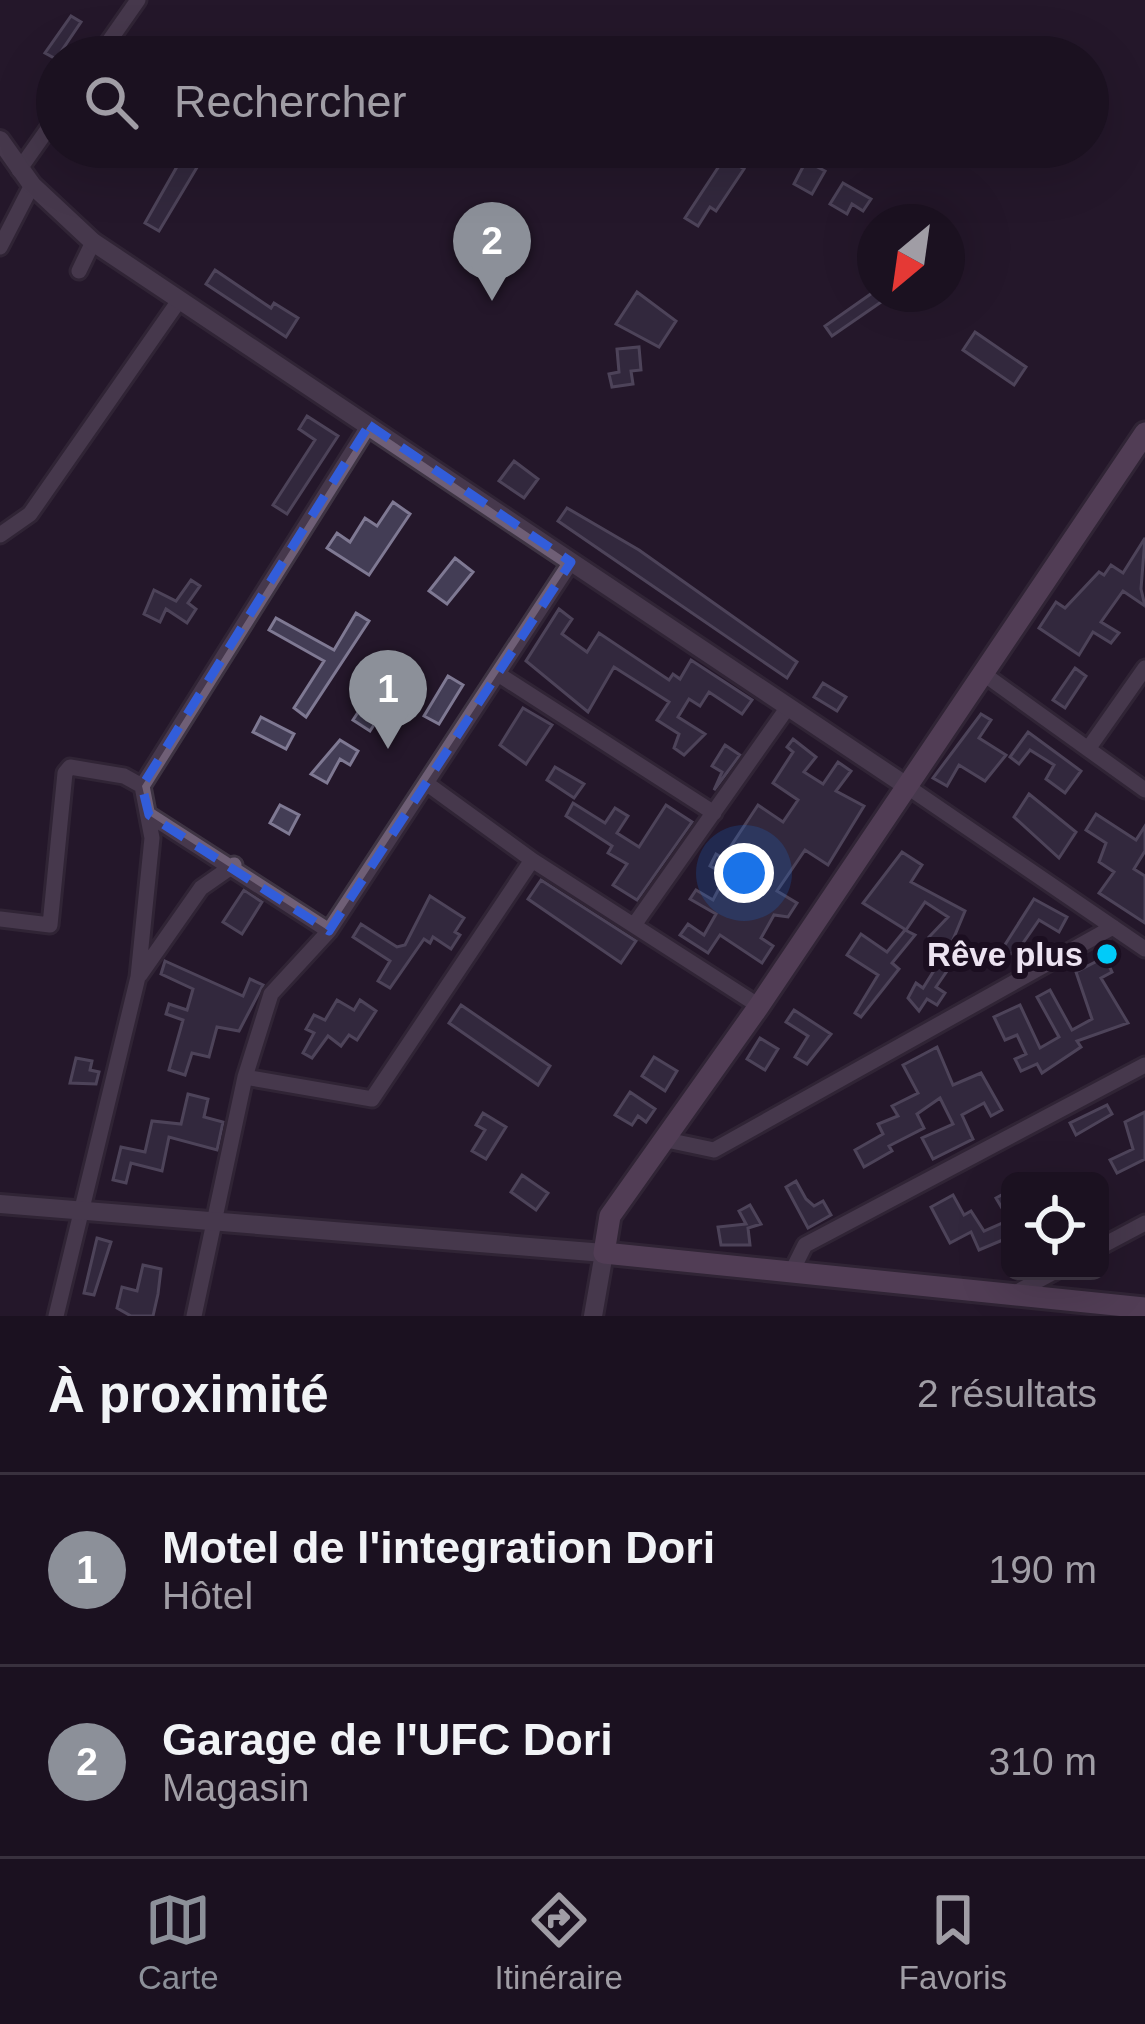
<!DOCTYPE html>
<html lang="fr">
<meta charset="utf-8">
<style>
body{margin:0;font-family:Arial,sans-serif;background:#281f2d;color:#f1f3f6}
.controls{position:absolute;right:36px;bottom:36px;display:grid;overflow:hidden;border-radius:18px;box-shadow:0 12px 48px #0002}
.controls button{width:108px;height:108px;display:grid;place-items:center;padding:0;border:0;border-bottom:3px solid #39313e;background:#1b1120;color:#f1f3f6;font:60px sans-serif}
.compass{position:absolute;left:857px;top:204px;width:108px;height:108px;border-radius:50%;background:#1b1120;box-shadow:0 12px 48px #0002;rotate:209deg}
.you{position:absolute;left:744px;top:873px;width:42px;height:42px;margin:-30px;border:9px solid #fff;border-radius:50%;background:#1a73e8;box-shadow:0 0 0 18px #1a73e833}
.badge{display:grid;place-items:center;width:78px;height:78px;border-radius:50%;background:#8c9099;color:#fff;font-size:39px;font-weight:700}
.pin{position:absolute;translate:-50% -99px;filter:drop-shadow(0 3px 6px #0008)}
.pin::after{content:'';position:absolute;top:63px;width:42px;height:36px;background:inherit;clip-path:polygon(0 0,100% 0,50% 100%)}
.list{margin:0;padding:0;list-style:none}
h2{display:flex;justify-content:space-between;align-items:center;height:156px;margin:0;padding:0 48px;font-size:51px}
h2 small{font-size:39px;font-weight:400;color:#a09da5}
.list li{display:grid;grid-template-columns:78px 1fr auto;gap:36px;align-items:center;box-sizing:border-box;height:192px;padding:0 48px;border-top:3px solid #39313e}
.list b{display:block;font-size:45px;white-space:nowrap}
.list p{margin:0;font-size:39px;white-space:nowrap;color:#a09da5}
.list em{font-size:39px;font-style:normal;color:#a09da5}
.icon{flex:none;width:66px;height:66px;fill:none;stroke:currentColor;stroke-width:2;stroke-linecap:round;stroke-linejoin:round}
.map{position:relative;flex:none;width:1145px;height:1316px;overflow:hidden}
.search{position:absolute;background:#1b1120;box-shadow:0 12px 48px #0002;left:36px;right:36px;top:36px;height:132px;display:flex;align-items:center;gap:30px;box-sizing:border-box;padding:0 42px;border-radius:66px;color:#a09da5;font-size:45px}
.sheet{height:540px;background:#1b1120}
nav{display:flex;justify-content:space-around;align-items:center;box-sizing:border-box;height:168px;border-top:3px solid #39313e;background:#1b1120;font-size:33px;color:#a09da5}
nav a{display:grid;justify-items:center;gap:6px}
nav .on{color:#8c9099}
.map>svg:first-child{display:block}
.building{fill:#433d55;stroke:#7f7993;stroke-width:3}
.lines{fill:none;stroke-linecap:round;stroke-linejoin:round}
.minor-casing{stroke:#3e3443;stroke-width:21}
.tertiary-casing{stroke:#3e3443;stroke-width:24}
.secondary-casing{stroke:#3e3443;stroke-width:27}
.minor{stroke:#6f5f76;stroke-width:15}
.tertiary{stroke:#6f5f76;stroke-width:18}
.secondary{stroke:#886b8a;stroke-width:21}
.marked{fill:none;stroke:#325dda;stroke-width:9;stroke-dasharray:24 15;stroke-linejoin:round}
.poi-dot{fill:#01cbf9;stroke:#1b0e20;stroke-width:4.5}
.labels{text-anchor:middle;stroke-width:12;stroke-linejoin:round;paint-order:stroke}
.poi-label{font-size:33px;font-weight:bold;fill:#ece3f1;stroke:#1b0e20;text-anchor:end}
</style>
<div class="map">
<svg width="1145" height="1316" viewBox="0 0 1145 1316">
<rect width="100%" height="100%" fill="#24172a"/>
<path class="building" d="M71,16L81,22L56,59L45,53Z
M187,149L202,159L159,231L145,223Z
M725,157L744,169L716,211L710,207L698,226L685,218Z
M806,161L825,171L812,194L794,184Z
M843,183L871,199L863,211L852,204L847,214L830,204Z
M215,270L271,308L274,303L298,318L286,337L206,284Z
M875,291L884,300L832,336L825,326Z
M637,292L676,321L659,347L616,324Z
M975,332L1026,367L1014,385L963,350Z
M639,347L641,370L631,371L633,384L612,387L609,374L619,372L617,349Z
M307,416L338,436L287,514L273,505L315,440L299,429Z
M514,461L538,479L524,498L499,481Z
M393,502L410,514L369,575L327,548L337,533L350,542L365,518L377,526Z
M567,508L639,550L797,662L787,678L558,521Z
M1145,538L1141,589L1145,606L1123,591L1101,622L1119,633L1111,643L1093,632L1079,655L1039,628L1056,602L1065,608L1099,572L1104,575L1111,565L1123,573Z
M455,558L473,572L447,604L429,591Z
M191,580L200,586L188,603L196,609L187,623L166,609L160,622L144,614L154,590L176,601Z
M559,609L572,619L562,634L587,652L599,633L669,680L673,674L680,679L691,660L752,700L742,714L709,692L700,706L689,699L678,717L705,734L684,755L674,748L679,734L657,720L669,702L614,667L588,712L526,661Z
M356,613L369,621L306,717L294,708L324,661L269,630L276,618L334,650Z
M1075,668L1086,676L1065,708L1053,700Z
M448,676L463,685L439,724L424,716Z
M823,683L846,697L837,711L814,697Z
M372,691L389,702L370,731L353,720Z
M523,708L552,725L526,764L500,745Z
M981,714L991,720L979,738L1006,755L985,781L959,765L947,786L933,778Z
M261,717L294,734L286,749L253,732Z
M1028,732L1081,771L1065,793L1046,779L1054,765L1030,750L1019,764L1010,757Z
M793,739L816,757L804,772L823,784L838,762L851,771L836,791L864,806L828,865L805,850L777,891L797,903L788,917L774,915L761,938L773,946L762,963L720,935L708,953L680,935L688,924L704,935L716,914L690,899L696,890L713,900L726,875L710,866L716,854L723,858L758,805L783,822L798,800L773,783L793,752L787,747Z
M340,740L358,751L350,765L340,759L327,783L311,774Z
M725,745L740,755L714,790L722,772L712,766Z
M555,767L584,784L574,798L547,780Z
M1029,794L1076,832L1059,858L1014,817Z
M573,803L605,823L615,808L628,816L617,833L639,847L666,805L692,822L637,900L613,885L627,864L608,853L612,846L566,816Z
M280,805L299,815L289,834L270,823Z
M1096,814L1136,840L1145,826V851L1134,869L1145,876V923L1099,893L1114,872L1099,862L1106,843L1086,830Z
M902,852L922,865L911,882L965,911L952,942L941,951L929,937L948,917L925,902L906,930L863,903Z
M541,880L636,941L621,963L528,899Z
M244,890L262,902L242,934L223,922Z
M430,896L464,918L455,932L460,935L451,949L433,937L430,943L424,939L390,988L378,981L390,961L353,937L361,924L397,947L405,945Z
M1034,899L1067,917L1059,932L1039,920L1014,956L1012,953L994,962Z
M905,930L915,935L892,963L899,969L861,1017L855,1013L878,975L847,955L861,934L887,952Z
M1105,957L1112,972L1101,978L1128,1023L1077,1041L1081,1047L1042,1073L1037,1064L1021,1071L1015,1059L1026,1054L1017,1035L1005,1040L994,1017L1020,1005L1040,1048L1059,1037L1037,997L1050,990L1072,1030L1092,1019L1076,972Z
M165,961L243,996L250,979L263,985L239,1031L217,1027L209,1057L192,1053L185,1075L169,1070L183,1020L166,1014L169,1004L187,1010L193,989L161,974Z
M940,961L949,968L936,987L945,993L937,1005L927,999L919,1011L908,998L916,983L923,988Z
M337,1000L354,1010L360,1000L376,1011L357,1040L349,1035L341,1046L328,1036L312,1058L303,1053L314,1033L306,1029L314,1015L325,1020Z
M461,1005L550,1066L538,1085L449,1023Z
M794,1010L831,1034L807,1064L795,1057L808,1036L786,1022Z
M760,1038L778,1049L765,1070L747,1059Z
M937,1047L953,1085L981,1073L1002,1110L991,1116L984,1103L962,1115L973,1139L933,1159L922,1138L953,1124L940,1098L917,1114L924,1128L889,1146L892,1151L864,1167L855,1150L883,1134L878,1124L898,1116L892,1106L918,1093L903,1065Z
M654,1057L677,1071L665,1091L642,1076Z
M76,1058L92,1061L90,1070L99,1072L96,1084L70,1083Z
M630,1092L655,1109L646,1122L638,1116L632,1125L615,1115Z
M188,1094L208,1099L204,1117L223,1122L217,1150L169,1137L162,1171L131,1163L126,1183L113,1180L121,1147L145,1152L152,1121L181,1124Z
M1107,1105L1112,1114L1076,1135L1070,1123Z
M1145,1112V1159L1117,1173L1110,1160L1133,1149L1125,1122Z
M483,1113L506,1127L486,1159L472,1151L485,1130L476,1125Z
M522,1175L548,1193L536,1210L511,1192Z
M796,1181L806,1199L814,1206L823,1201L831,1215L808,1228L786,1187Z
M1007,1192L1010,1197V1237L979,1250L971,1232L950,1243L931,1207L953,1195L964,1215L971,1211L984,1231L1009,1220L996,1198Z
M750,1205L761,1224L748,1228L750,1245H721L718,1227L746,1224L739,1211Z
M97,1238L111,1242L94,1295L84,1293Z
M143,1265L161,1269L158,1294L153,1316H131L117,1308L122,1287L137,1291Z"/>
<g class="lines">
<g class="minor-casing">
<path id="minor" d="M98,57L138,0
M19,170L57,116
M0,247L32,185
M79,271L93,242
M0,535L30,514L178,302
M981,672L1145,790
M498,674L714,813
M1088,749L1145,668
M426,783L532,860
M905,785L1145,949
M149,815L329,931
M0,919L50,925L65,773L70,767L124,776L142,786
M634,925L788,707
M140,975L201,888L234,865
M245,1077L372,1099L532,860L759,1006
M662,1139L714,1150L1113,927
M1100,1247L1145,1223
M793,1269L805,1245L1145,1065
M1017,1292L1056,1271
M56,1316L138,977L152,838L142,786L369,425
M194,1316L245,1077L271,994L329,931L571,562"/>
</g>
<g class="tertiary-casing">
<path id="tertiary" d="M0,140L32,185L93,242L905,785
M0,1204L604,1253L593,1316"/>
</g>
<g class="secondary-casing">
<path id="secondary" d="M1145,433L759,1006L610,1216L604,1253L1145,1308"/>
</g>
<use href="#minor" class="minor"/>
<use href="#tertiary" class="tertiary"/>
<use href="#secondary" class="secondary"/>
</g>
<path d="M0 0H1145V1316H0ZM369,425L571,562L329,931L149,815L142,786Z" fill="#24172a" fill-opacity=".55" fill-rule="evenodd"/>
<path class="marked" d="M369,425L571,562L329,931L149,815L142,786Z"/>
<circle class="poi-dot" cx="1107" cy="954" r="12"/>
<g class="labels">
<g class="poi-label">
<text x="1083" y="966">Rêve plus</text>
</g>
</g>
</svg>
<div class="controls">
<button><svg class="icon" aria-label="locate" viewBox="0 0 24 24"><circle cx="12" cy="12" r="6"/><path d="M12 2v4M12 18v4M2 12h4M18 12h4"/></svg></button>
</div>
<svg class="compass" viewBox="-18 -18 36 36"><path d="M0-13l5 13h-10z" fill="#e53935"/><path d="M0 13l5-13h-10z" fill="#a09da5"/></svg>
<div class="you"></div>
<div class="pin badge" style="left:388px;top:749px">1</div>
<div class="pin badge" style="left:492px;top:301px">2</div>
<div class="search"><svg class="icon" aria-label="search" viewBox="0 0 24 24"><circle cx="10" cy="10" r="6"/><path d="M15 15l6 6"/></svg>Rechercher</div>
</div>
<section class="sheet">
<h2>À proximité<small>2 résultats</small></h2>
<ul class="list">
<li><span class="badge">1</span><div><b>Motel de l'integration Dori</b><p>Hôtel</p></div><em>190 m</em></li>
<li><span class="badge">2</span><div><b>Garage de l'UFC Dori</b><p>Magasin</p></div><em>310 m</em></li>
</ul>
</section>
<nav>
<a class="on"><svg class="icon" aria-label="map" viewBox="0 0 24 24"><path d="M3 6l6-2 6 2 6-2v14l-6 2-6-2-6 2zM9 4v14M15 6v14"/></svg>Carte</a>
<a><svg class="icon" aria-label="directions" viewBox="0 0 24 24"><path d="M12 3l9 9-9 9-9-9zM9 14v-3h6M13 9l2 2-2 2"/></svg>Itinéraire</a>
<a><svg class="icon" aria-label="saved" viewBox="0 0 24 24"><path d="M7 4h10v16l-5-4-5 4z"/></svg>Favoris</a>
</nav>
